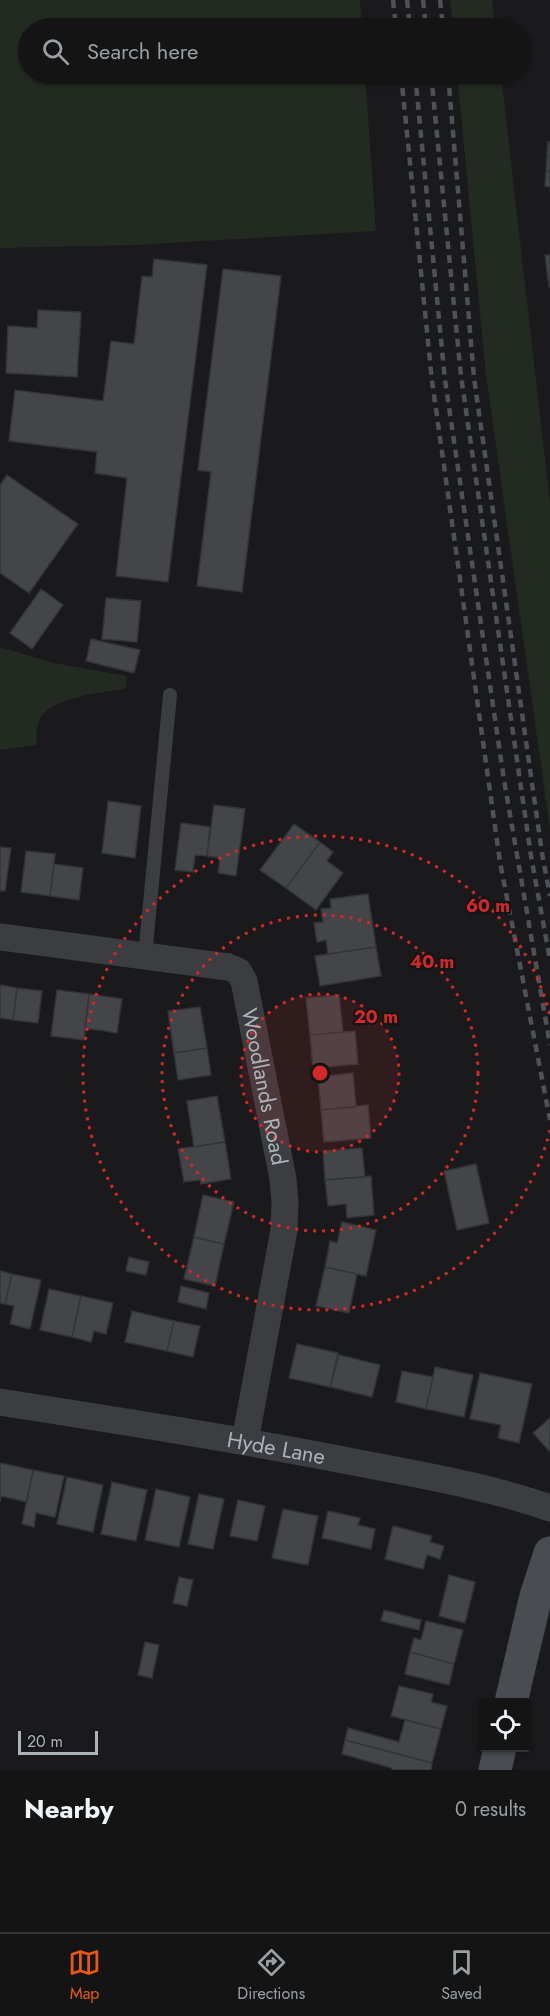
<!DOCTYPE html>
<style>
body{margin:0;font-family:Jost,sans-serif;background:#1d1d1e;color:#f1f3f6}
.controls{position:absolute;right:18px;bottom:18px;display:grid;overflow:hidden;border-radius:6px;box-shadow:0 2px 4px #0004}
.controls button{width:54px;height:54px;display:grid;place-items:center;padding:0;border:0;border-bottom:2px solid #333334;background:#141415;color:#f1f3f6;font:30px sans-serif}
.scale{position:absolute;left:18px;bottom:15px;width:80px;box-sizing:border-box;padding-left:6px;border:3px solid #acb3bb;border-top:0;font-size:16px;line-height:21px;white-space:nowrap;color:#acb3bb;-webkit-text-stroke:4px #151517;paint-order:stroke}
.list{margin:0;padding:0;list-style:none}
h2{display:flex;justify-content:space-between;align-items:center;height:78px;margin:0;padding:0 24px;font-size:26px}
h2 small{font-size:20px;font-weight:400;color:#9d9ea0}
.icon{flex:none;width:33px;height:33px;fill:none;stroke:currentColor;stroke-width:2;stroke-linecap:round;stroke-linejoin:round}
.map{position:relative;flex:none;width:550px;height:1770px;overflow:hidden}
.search{position:absolute;background:#141415;box-shadow:0 2px 4px #0004;left:18px;right:18px;top:18px;height:66px;display:flex;align-items:center;gap:15px;box-sizing:border-box;padding:0 21px;border-radius:33px;color:#9d9ea0;font-size:22px}
.sheet{height:162px;background:#141415}
nav{display:flex;justify-content:space-around;align-items:center;box-sizing:border-box;height:84px;border-top:2px solid #333334;background:#141415;font-size:16px;color:#9d9ea0}
nav a{display:grid;justify-items:center;gap:3px}
nav .on{color:#ea580c}
.map>svg:first-child{display:block}
.green{fill:#222a22}
.building{fill:#444549;stroke:#343438;stroke-width:1.5}
.lines{fill:none;stroke-linecap:round;stroke-linejoin:round}
.lane{stroke:#3b3d41;stroke-width:14}
.street{stroke:#3b3d41;stroke-width:27}
.secondary{stroke:#494c51;stroke-width:33}
.rail{stroke:#4e5156;stroke-width:4.5;stroke-dasharray:8 6;stroke-linecap:butt}
.ring{fill:none;stroke:#d62828;stroke-width:3;stroke-dasharray:3 6}
.labels{text-anchor:middle;stroke-width:4.5;stroke-linejoin:round;paint-order:stroke}
.street-label{font-size:22px;fill:#acb3bb;stroke:#151517}
.centre{fill:#d62828;stroke:#151517;stroke-width:3}
.ring-label{font-size:18px;text-anchor:middle;font-weight:bold;fill:#d62828;stroke:#151517;stroke-width:4.5;stroke-linejoin:round;paint-order:stroke}
</style>
<div class="map">
<svg width="550" height="1770" viewBox="0 0 550 1770">
<rect width="100%" height="100%" fill="#1a1a1c"/>
<path class="green" d="M0,0H360L362,28H28V74H365L376,231L135,245L0,248Z
M450,0H492L495,28H453Z
M457,74H501L550,504V829L486,375Z
M0,647L54,663L127,676L126,689C104,692 48,697 39,721C36,728 37,738 36,745L0,750Z"/>
<path class="building" d="M548,142H550V157L547,156Z
M547,156L550,157V172L546,171Z
M546,171L550,172V187L545,186Z
M545,255H550V286L549,287Z
M154,259L207,265L168,582L116,576L127,478L95,473L97,452L9,441L15,390L103,401L111,341L134,344L142,276L152,277Z
M223,269L281,276L242,592L197,586L211,472L198,470Z
M38,310L81,312L77,377L6,373L8,326L37,328Z
M7,475L78,524L29,593L0,573V485Z
M41,589L63,605L32,649L10,633Z
M106,598L141,601L137,642L102,639Z
M91,639L140,650L134,673L86,661Z
M108,801L141,806L135,858L102,853Z
M214,805L245,809L236,876L218,873L220,858L207,856Z
M181,823L210,827L207,856L195,855L193,872L175,870Z
M294,824L320,842L286,888L260,870Z
M320,842L333,852L327,861L343,873L316,910L286,888Z
M0,847L11,848L5,891H0Z
M26,851L55,854L50,896L21,892Z
M54,864L83,868L79,900L50,896Z
M368,894L376,947L328,954L326,940L317,942L314,923L323,922L321,909L331,908L330,899Z
M376,947L381,976L320,986L315,956Z
M0,985L17,988L13,1020L0,1018Z
M17,988L42,991L38,1023L13,1020Z
M57,990L89,994L84,1040L51,1036Z
M89,994L122,999L117,1033L85,1028Z
M339,995L343,1032L310,1035L306,998Z
M200,1007L207,1048L174,1053L168,1011Z
M355,1031L358,1064L313,1068L310,1035Z
M207,1048L211,1075L178,1080L174,1053Z
M353,1073L356,1107L321,1110L318,1077Z
M217,1096L225,1142L194,1147L187,1101Z
M368,1105L371,1138L324,1142L321,1110Z
M225,1142L231,1179L201,1184L200,1180L184,1182L178,1149Z
M362,1148L365,1177L325,1180L323,1151Z
M476,1164L489,1223L457,1230L444,1171Z
M371,1176L374,1215L347,1218L346,1204L328,1206L325,1180Z
M203,1195L234,1202L224,1244L194,1237Z
M342,1222L376,1230L366,1276L325,1267L330,1241L337,1243Z
M194,1237L224,1244L215,1286L184,1279Z
M129,1257L149,1262L146,1275L126,1271Z
M325,1267L357,1274L349,1313L316,1306Z
M0,1271L12,1274L5,1304L0,1303Z
M12,1274L41,1280L30,1329L10,1324L14,1306L5,1304Z
M181,1286L209,1293L206,1309L178,1302Z
M49,1289L81,1296L72,1337L40,1330Z
M81,1296L113,1303L106,1334L94,1331L91,1342L72,1337Z
M132,1311L174,1321L167,1351L125,1342Z
M174,1321L200,1326L193,1357L167,1351Z
M297,1344L338,1353L330,1387L289,1378Z
M339,1355L380,1365L372,1397L330,1387Z
M435,1367L473,1375L464,1417L426,1409Z
M402,1371L433,1377L426,1409L396,1402Z
M480,1373L532,1384L519,1443L498,1438L501,1425L470,1419Z
M550,1418V1452L533,1433Z
M0,1463L33,1470L27,1502L1,1496L0,1502Z
M33,1470L64,1476L55,1517L36,1513L34,1527L22,1524Z
M67,1477L103,1485L93,1532L57,1524Z
M112,1482L147,1490L136,1541L101,1534Z
M156,1489L190,1497L179,1547L145,1540Z
M199,1494L224,1499L213,1549L188,1544Z
M238,1500L265,1506L257,1541L230,1536Z
M283,1509L318,1516L308,1565L272,1558Z
M328,1511L360,1518L358,1525L375,1529L371,1549L322,1538Z
M393,1526L432,1536L430,1542L444,1546L440,1559L427,1555L423,1569L385,1559Z
M449,1575L475,1582L465,1623L439,1616Z
M179,1577L193,1580L187,1606L173,1603Z
M384,1610L421,1620L419,1630L381,1621Z
M426,1621L463,1630L454,1664L410,1652L414,1638L421,1640Z
M145,1642L159,1645L152,1678L138,1675Z
M410,1652L454,1664L449,1685L405,1674Z
M399,1686L433,1694L431,1702L447,1706L441,1729L391,1716Z
M405,1720L441,1729L432,1763L345,1740L348,1728L399,1742Z
M345,1740L432,1763L431,1770H392V1768L342,1754Z"/>
<g class="lines">
<path class="lane" d="M145,956L170,695"/>
<g class="street">
<path id="s1" d="M0,937L228,967L238,971L244,981L283,1179L285,1203L284,1230L245,1441"/>
<path id="s2" d="M0,1402C122,1421 243,1440 364,1464C426,1476 490,1487 550,1508"/>
</g>
<path class="secondary" d="M511,1702L536,1596L550,1553
M495,1770L500,1748"/>
<path class="rail" d="M393,0L396,28
M407,0L410,28
M423,0L426,28
M440,0L443,28
M401,74L432,381L500,862L550,1120
M415,74L445,380L504,780L550,1045
M431,74L461,376L531,856L550,960
M448,74L474,378L542,853L550,896"/>
</g>
<circle cx="320" cy="1073" r="79" fill="#d62828" fill-opacity=".12"/>
<g class="ring">
<circle cx="320" cy="1073" r="79"/>
<circle cx="320" cy="1073" r="158"/>
<path d="M550 1130A237 237 0 1 1 550 1016"/>
</g>
<g class="labels">
<g class="street-label">
<text dy="8" stroke="none"><textPath href="#s1" startOffset="360">Woodlands Road</textPath></text>
<text dy="8" stroke="none"><textPath href="#s2" startOffset="280">Hyde Lane</textPath></text>
</g>
</g>
<circle cx="320" cy="1073" r="9" class="centre"/>
<g class="ring-label">
<text x="488" y="912">60 m</text>
<text x="432" y="968">40 m</text>
<text x="376" y="1023">20 m</text>
</g>
</svg>
<div class="controls">
<button><svg class="icon" aria-label="locate" viewBox="0 0 24 24"><circle cx="12" cy="12" r="6"/><path d="M12 2v4M12 18v4M2 12h4M18 12h4"/></svg></button>
</div>
<div class="scale">20 m</div>
<div class="search"><svg class="icon" aria-label="search" viewBox="0 0 24 24"><circle cx="10" cy="10" r="6"/><path d="M15 15l6 6"/></svg>Search here</div>
</div>
<section class="sheet">
<h2>Nearby<small>0 results</small></h2>
<ul class="list">
</ul>
</section>
<nav>
<a class="on"><svg class="icon" aria-label="map" viewBox="0 0 24 24"><path d="M3 6l6-2 6 2 6-2v14l-6 2-6-2-6 2zM9 4v14M15 6v14"/></svg>Map</a>
<a><svg class="icon" aria-label="directions" viewBox="0 0 24 24"><path d="M12 3l9 9-9 9-9-9zM9 14v-3h6M13 9l2 2-2 2"/></svg>Directions</a>
<a><svg class="icon" aria-label="saved" viewBox="0 0 24 24"><path d="M7 4h10v16l-5-4-5 4z"/></svg>Saved</a>
</nav>
